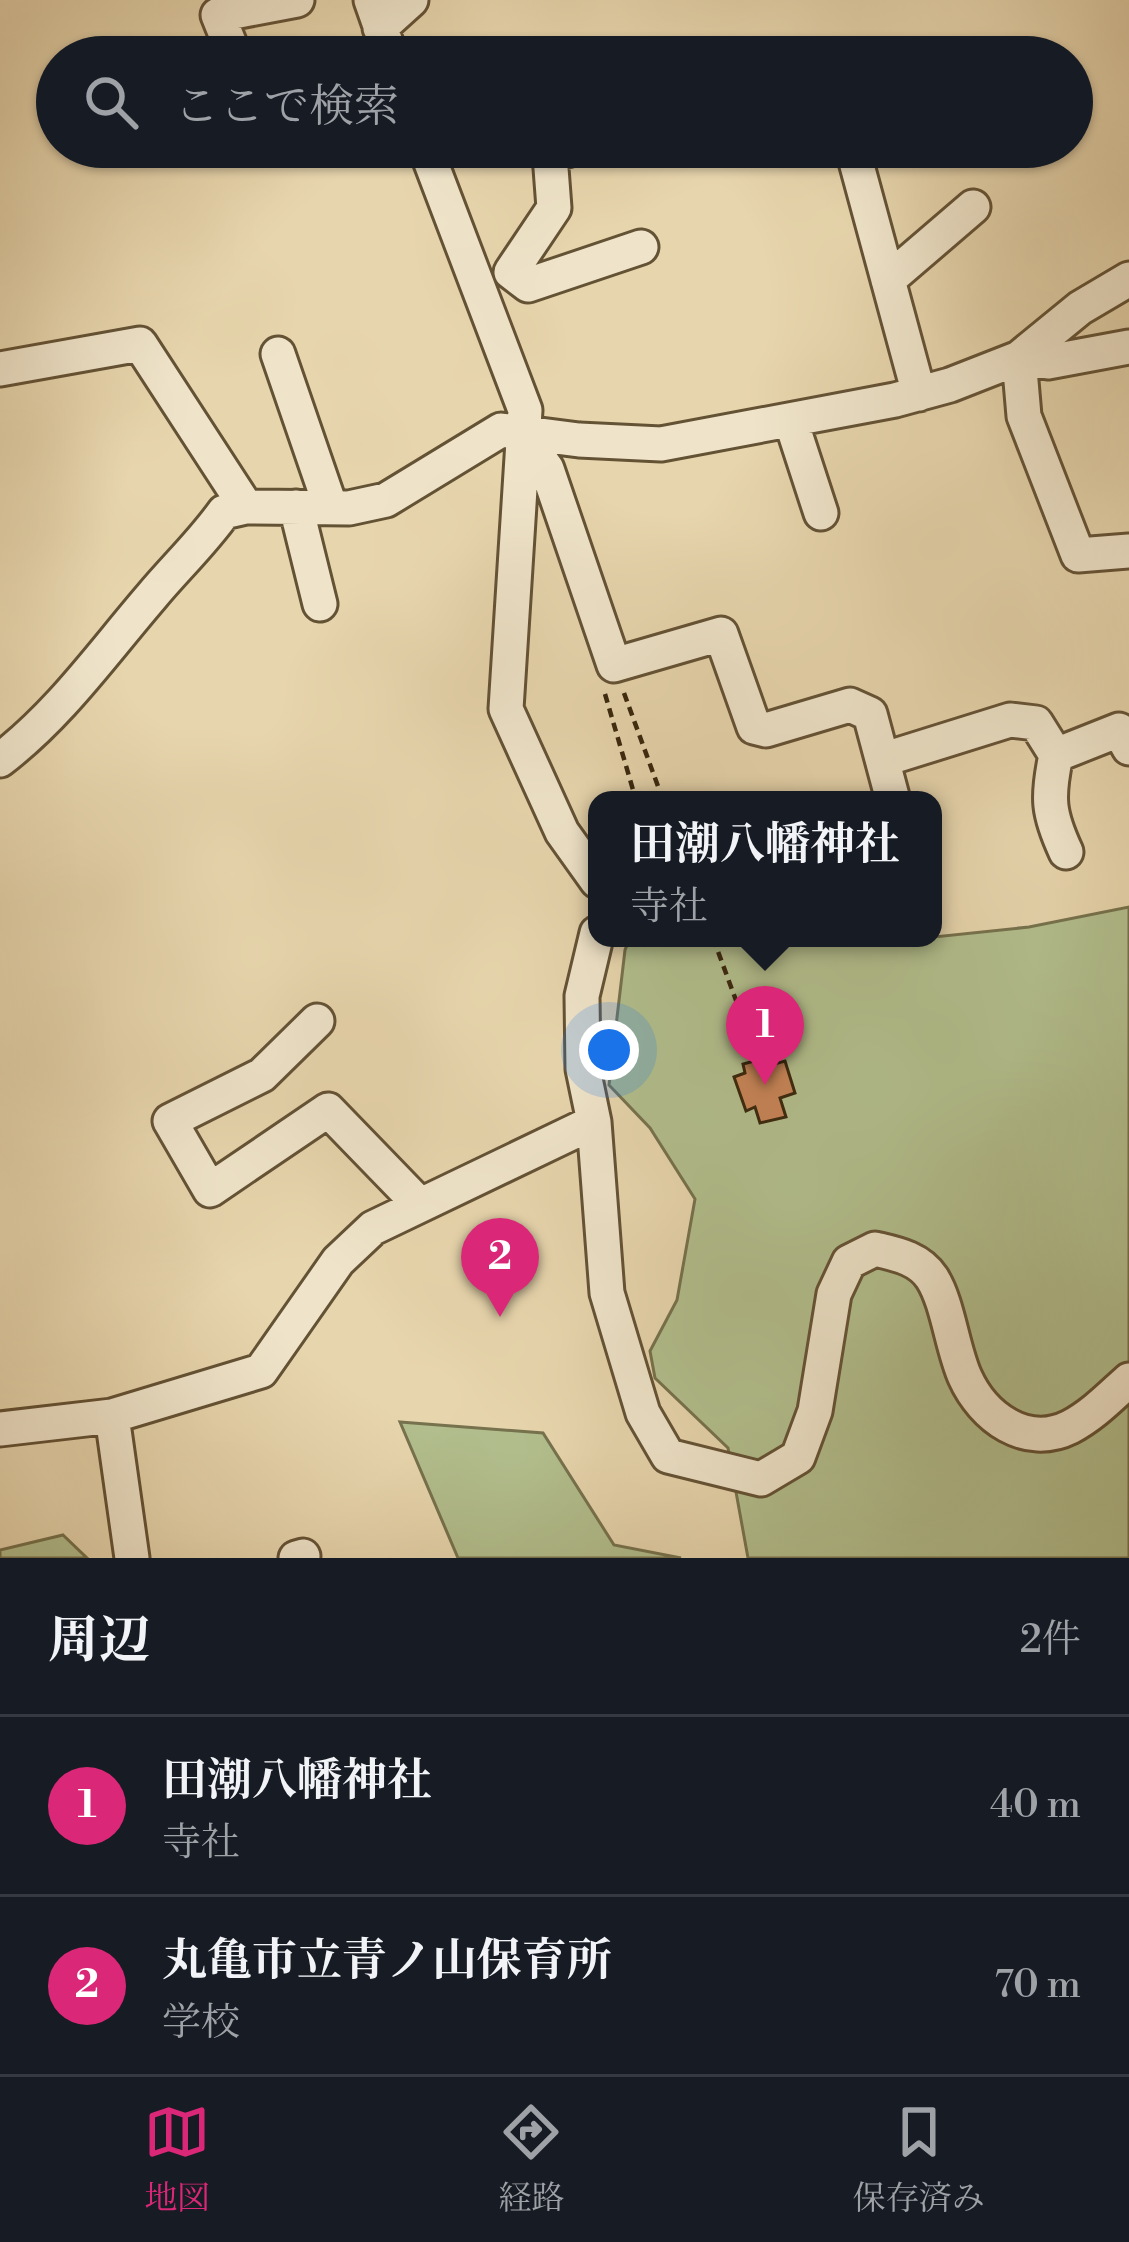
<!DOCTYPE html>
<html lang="ja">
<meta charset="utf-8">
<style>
body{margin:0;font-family:"Libre Bodoni","Noto Serif JP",serif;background:#20242c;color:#f1f3f6}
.you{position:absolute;left:609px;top:1050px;width:42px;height:42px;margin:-30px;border:9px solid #fff;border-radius:50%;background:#1a73e8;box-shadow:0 0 0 18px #1a73e833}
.badge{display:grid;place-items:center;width:78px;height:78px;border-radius:50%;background:#db2777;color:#fff;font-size:39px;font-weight:700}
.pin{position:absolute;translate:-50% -99px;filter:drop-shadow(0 3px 6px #0008)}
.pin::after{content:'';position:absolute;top:63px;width:42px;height:36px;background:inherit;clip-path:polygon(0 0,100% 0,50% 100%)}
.popup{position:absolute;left:588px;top:791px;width:354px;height:156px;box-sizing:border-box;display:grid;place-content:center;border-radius:24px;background:#171b24;filter:drop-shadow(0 3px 9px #0005);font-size:39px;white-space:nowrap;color:#9ea1a6}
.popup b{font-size:45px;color:#f1f3f6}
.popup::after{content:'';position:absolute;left:50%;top:100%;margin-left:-24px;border:24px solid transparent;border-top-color:#171b24}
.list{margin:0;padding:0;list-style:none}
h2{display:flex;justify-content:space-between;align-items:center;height:156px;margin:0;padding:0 48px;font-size:51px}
h2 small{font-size:39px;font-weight:400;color:#9ea1a6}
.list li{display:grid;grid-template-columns:78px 1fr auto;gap:36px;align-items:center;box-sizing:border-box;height:180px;padding:0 48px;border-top:3px solid #363941}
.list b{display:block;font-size:45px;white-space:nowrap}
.list p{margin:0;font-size:39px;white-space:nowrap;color:#9ea1a6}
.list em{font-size:39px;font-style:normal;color:#9ea1a6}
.icon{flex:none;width:66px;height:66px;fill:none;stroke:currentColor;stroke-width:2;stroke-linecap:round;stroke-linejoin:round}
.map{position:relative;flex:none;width:1129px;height:1558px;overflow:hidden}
.search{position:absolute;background:#171b24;box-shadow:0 3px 9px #0004;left:36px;right:36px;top:36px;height:132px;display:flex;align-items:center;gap:30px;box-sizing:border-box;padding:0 42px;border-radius:66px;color:#9ea1a6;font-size:45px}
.sheet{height:516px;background:#171b24}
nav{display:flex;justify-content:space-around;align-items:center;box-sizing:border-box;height:168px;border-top:3px solid #363941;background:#171b24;font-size:33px;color:#9ea1a6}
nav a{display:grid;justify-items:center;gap:6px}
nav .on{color:#db2777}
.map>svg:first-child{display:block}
.green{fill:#b2be8d;stroke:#76724d;stroke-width:3}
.building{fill:#c78457;stroke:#39270d;stroke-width:3}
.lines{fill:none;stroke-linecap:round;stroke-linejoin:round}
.minor-casing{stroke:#645235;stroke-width:39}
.path{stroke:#39270d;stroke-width:4.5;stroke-dasharray:9 6;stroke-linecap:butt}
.minor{stroke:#efe4ca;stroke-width:33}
</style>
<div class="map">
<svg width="1129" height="1558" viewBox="0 0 1129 1558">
<rect width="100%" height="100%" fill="#e7d5ad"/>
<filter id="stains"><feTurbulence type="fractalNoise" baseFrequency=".00167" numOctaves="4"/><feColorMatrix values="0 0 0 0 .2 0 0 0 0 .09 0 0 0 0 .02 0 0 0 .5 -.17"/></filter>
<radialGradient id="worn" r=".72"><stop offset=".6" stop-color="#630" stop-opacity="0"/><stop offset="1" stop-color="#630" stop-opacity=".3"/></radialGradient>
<path class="green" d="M1129,907V1558H748L728,1448L655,1378L650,1351L677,1300L695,1199L650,1128L609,1085L625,950L630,938H875L877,943L1029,927Z
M400,1422L543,1433L614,1545L681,1558H458Z
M63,1535L87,1558H0V1550Z"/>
<path class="building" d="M769,1057L771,1065L785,1061L795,1093L780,1098L786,1117L760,1123L755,1107L746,1111L734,1077L745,1073L743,1064Z"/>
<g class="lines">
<g class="minor-casing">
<path id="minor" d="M371,0L391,57
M380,28L411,0
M235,57L218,15L297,0
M425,147L525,410L506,709L562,832L597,881
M577,147L550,155L554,208L511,272L528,285L641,247
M852,147L919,394
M888,280L973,207
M1129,347L1048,362L1019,358L1024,416L1078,555L1129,551
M278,354L331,508
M0,369L140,344L246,507
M791,421L821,513
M521,433L547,469L614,665L721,634L754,727L766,730L850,705L870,714L893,800
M296,507L320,604
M1056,755L1119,730L1129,748
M885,759L1010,720L1036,723L1056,755C1047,798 1048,813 1066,852
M0,760C60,714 102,654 151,597C175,568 202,543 224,512L246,507L349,508L386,500L501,430L579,440L661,444L895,400L950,385L1019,358L1080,308L1129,279
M597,933L582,996L583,1069L594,1122L607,1293L643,1413L668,1456L761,1479L798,1457L815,1411L834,1294L849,1262L875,1249C896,1254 919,1258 932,1278C948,1303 952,1348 965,1377C983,1417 1026,1449 1070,1427C1093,1415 1111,1396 1129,1380
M317,1021L262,1075L170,1121L210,1190L328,1110L420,1205
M112,1416L132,1558
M0,1429L112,1416L261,1371L338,1261L373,1228L594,1122
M296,1558L303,1556"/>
</g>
<path class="path" d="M624,693L663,800
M605,694L636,800
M713,938L758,1060"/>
<use href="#minor" class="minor"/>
</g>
<rect width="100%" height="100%" filter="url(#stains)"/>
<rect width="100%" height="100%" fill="url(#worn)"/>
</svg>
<div class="you"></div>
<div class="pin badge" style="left:765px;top:1085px">1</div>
<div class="popup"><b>田潮八幡神社</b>寺社</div>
<div class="pin badge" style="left:500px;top:1317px">2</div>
<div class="search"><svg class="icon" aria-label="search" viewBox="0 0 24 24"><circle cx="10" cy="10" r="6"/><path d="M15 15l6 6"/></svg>ここで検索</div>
</div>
<section class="sheet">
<h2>周辺<small>2件</small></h2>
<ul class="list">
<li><span class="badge">1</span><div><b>田潮八幡神社</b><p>寺社</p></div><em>40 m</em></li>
<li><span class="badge">2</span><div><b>丸亀市立青ノ山保育所</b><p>学校</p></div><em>70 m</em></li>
</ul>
</section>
<nav>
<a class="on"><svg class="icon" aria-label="map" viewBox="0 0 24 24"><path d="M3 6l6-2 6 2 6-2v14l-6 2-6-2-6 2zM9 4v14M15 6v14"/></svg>地図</a>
<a><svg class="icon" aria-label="directions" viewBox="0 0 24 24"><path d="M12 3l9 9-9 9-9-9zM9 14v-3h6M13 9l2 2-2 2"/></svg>経路</a>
<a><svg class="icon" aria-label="saved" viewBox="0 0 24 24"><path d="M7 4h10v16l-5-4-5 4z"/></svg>保存済み</a>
</nav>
